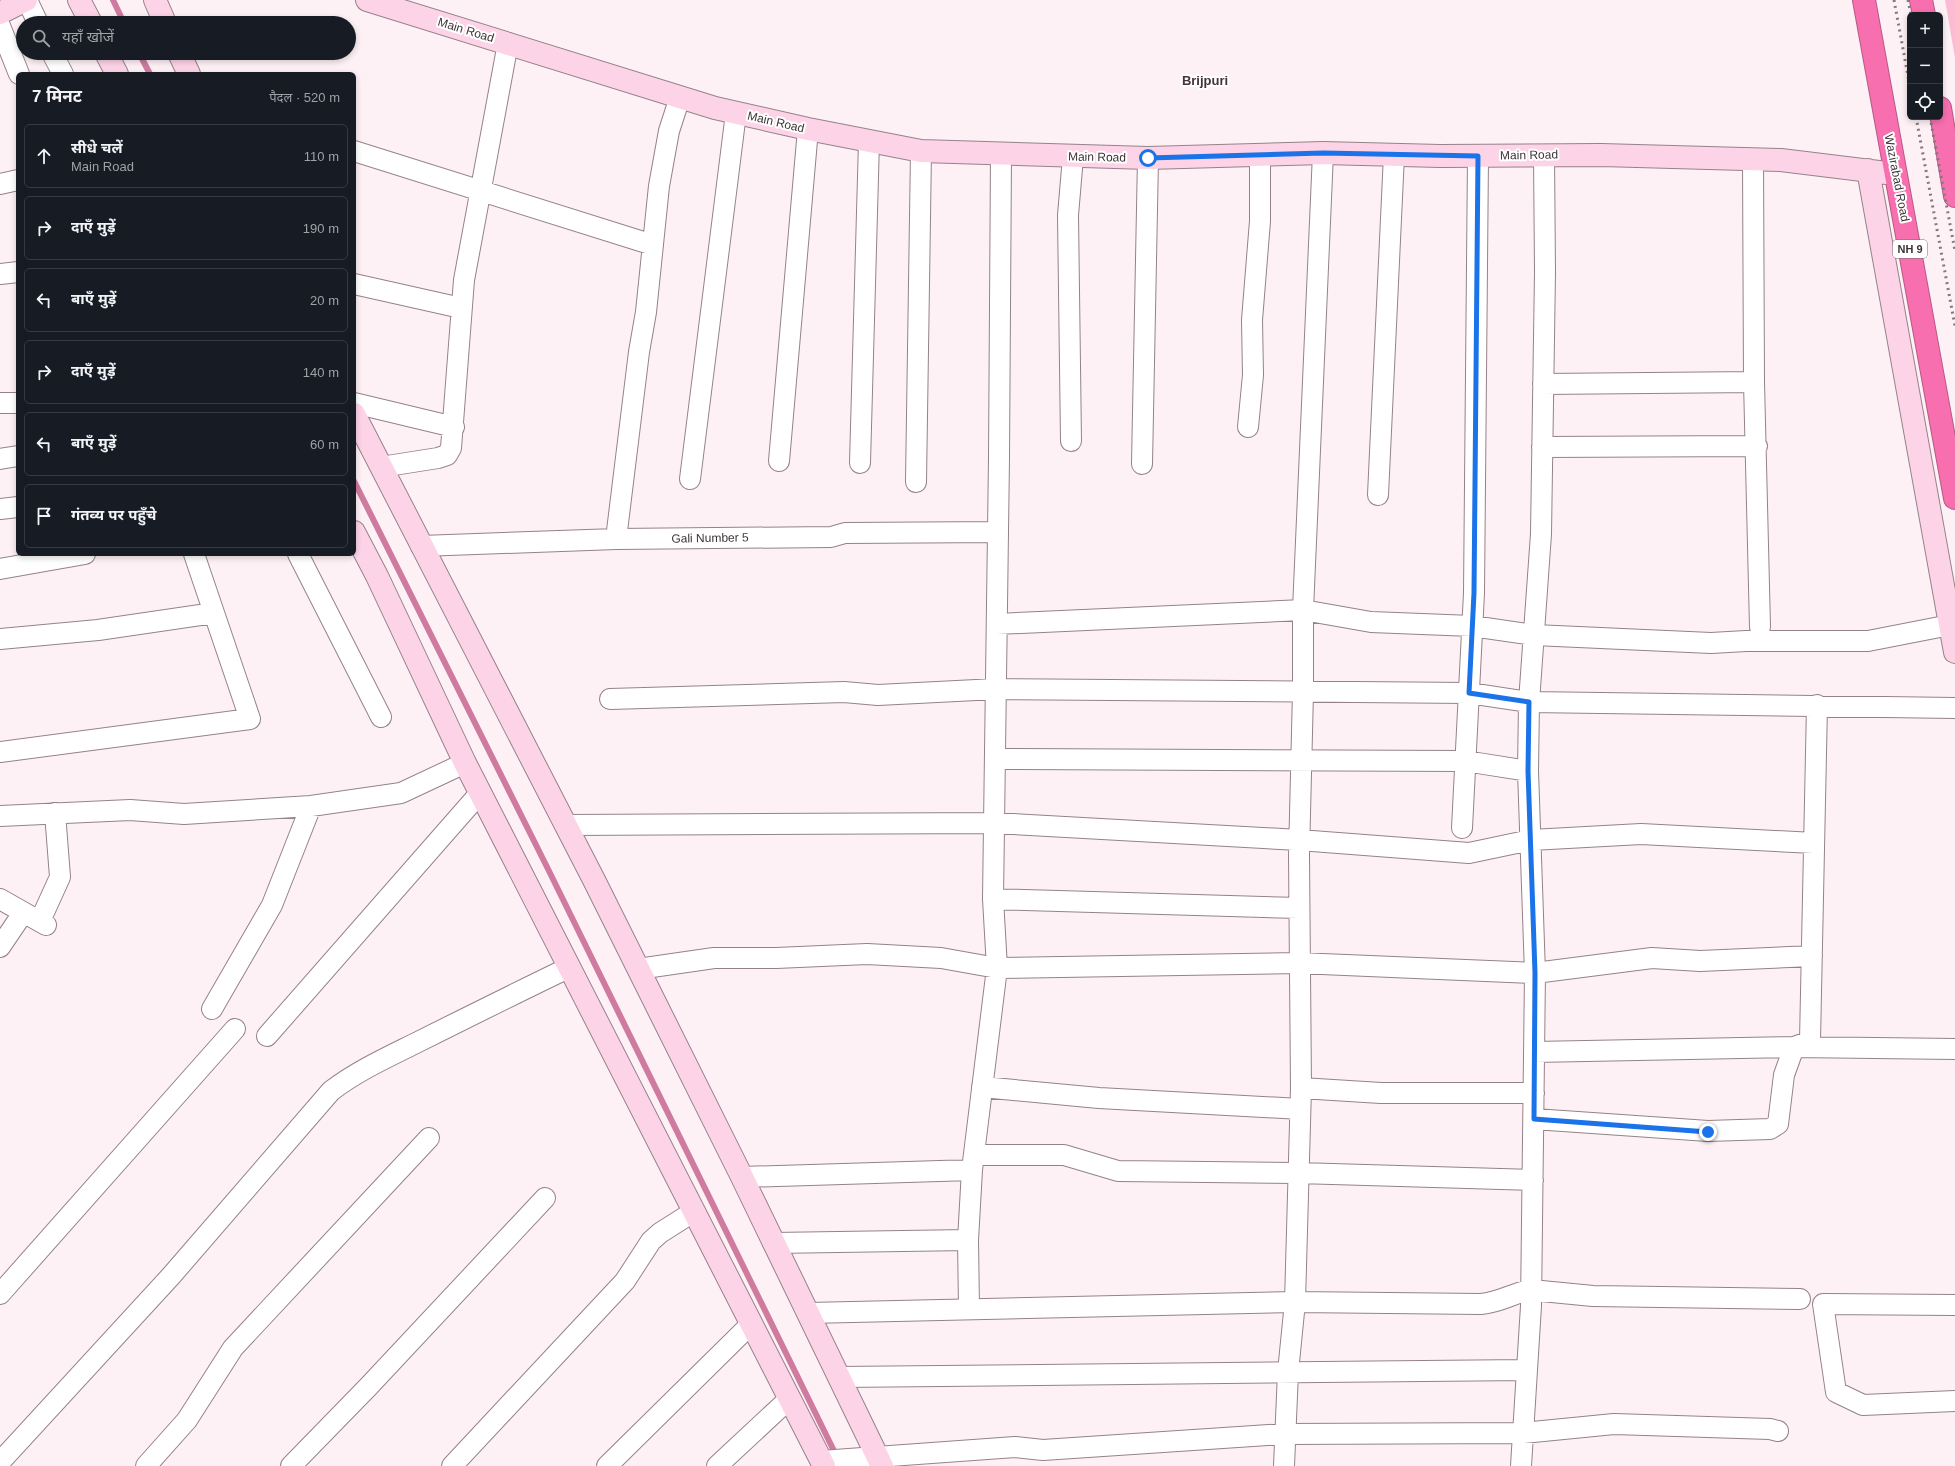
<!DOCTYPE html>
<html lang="hi">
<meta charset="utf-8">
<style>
body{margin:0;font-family:Arial,"Noto Sans Devanagari",sans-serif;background:#242831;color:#f1f3f6}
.controls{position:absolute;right:12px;top:12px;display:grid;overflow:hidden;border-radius:6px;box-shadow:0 2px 6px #0003}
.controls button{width:36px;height:36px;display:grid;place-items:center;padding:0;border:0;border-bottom:1px solid #363941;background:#171b24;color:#f1f3f6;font:20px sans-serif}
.stop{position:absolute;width:12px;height:12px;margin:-9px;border:3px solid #1a73e8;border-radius:50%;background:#fff}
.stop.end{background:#1a73e8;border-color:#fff;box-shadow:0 1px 4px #0008}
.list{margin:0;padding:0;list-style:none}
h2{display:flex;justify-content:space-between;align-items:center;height:52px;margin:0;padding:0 16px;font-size:17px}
h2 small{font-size:13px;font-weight:400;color:#9ea1a6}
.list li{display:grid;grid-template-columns:26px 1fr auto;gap:12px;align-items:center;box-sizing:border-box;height:64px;margin:0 8px 8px;padding:0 8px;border:1px solid #363941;border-radius:6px}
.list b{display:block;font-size:15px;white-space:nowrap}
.list p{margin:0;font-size:13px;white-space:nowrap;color:#9ea1a6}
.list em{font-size:13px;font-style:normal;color:#9ea1a6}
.icon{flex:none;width:22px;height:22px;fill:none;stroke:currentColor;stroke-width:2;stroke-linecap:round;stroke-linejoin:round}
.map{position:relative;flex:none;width:1955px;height:1466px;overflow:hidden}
.search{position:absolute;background:#171b24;box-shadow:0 2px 6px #0003;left:16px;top:16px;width:340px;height:44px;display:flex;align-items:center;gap:10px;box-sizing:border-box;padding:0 14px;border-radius:22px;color:#9ea1a6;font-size:15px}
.panel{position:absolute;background:#171b24;box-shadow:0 2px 6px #0003;left:16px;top:72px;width:340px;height:484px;border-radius:6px}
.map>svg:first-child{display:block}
.green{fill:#fbbbd4}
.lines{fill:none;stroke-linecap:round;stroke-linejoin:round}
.stream{stroke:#ce7b9f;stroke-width:6}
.street-casing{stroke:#958289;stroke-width:22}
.secondary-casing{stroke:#958289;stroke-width:24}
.highway-casing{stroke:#b65a85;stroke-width:24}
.street{stroke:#fff;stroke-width:20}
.secondary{stroke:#fdd4e7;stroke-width:22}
.highway{stroke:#f76faf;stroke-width:22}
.rail{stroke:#83797c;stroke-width:3;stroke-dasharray:2 4;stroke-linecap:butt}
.route{stroke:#1a73e8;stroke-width:5}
.labels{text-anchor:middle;stroke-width:4;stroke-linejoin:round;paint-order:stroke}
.shield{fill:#fff;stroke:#767072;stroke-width:1}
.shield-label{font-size:11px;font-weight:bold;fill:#3c3336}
.street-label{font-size:12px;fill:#3c3336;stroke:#fff}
.neighbourhood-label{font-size:13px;font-weight:bold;fill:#44333a;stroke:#fff}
</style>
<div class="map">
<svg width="1955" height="1466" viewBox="0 0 1955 1466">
<rect width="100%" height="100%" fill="#fef1f6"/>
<path class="green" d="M1945,0H1955V58Z"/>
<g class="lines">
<path class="stream" d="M113,0L124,23
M139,53L150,74
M354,481L548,869L837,1457"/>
<g class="street-casing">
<path id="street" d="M27,0L38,23
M0,26L19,74
M52,53L63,74
M354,151L653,245
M1753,159L1754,382L1760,627
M0,184L18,180
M0,274L18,272
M354,284L461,308
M1543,384L1754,382
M0,403H18
M354,403L454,427
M1248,427L1253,375L1252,320L1260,221V155
M1071,441L1068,215L1073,157
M1542,447L1757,446
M0,459L18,456
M779,461L808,129
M860,463L869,141
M1142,464L1148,158
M381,467L438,458L447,455L451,448L464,280L508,43
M690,479L736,113
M916,482L921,151
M1378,495L1394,155
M0,509L18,507
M616,539L639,352L646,312L659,186L669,131L680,97
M421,546L616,539L831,537L845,533L998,532
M298,554L381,717
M0,569L85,554
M997,624L1303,610L1371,622L1472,626L1534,635L1711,643L1746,641H1868L1950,625
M0,639L98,630L214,613
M610,699L844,692L878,695L996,689L1469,693L1529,702L1955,708
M0,752L250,719L194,554
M995,759L1465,761L1528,771
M0,816L130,810L184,814L311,806L401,793L465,763
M565,825L994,823L1299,840L1469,853L1531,840L1641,834L1814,843
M1462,828L1474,593L1478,156
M0,899L46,925
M993,899L1299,908
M40,921L60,877L55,813
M0,947L23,913
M638,969L714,958H776L867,954L941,958L997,968L1298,963L1535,973L1652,958L1700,961L1812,956
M212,1009L272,905L311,806
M267,1036L480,793
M1534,1052L1794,1047L1955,1049
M982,1087L1099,1098L1300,1109
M1301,1088L1381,1093H1534
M1534,1119L1708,1131L1770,1129L1778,1124L1784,1075L1794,1047L1810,1041L1817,705
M974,1155H1064L1118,1171L1298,1173L1533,1180
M742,1177L972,1170
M773,1243L968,1240
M0,1294L235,1029
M1955,1305L1823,1304L1836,1392L1863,1405L1955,1401
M969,1308L968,1240L972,1170L997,968L993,899L999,458L1001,155
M808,1313L1295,1302L1481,1304C1502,1302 1512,1293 1531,1290L1593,1296L1800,1299
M839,1377L1527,1370
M821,1461L1015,1447L1043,1450L1284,1434L1523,1433L1614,1424L1770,1429L1778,1431
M0,1462L171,1276L331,1091C357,1071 388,1057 418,1042C468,1017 518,992 568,968
M146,1466L187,1420L233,1348L429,1138
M291,1466L368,1387L545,1198
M452,1466L625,1281L651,1241L660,1233L693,1212
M607,1466L751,1324
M717,1466L789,1399
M1284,1466L1288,1372L1295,1302L1301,1088L1299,855L1303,692V610L1323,153
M1521,1466L1531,1306L1535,973L1528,771L1529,702L1541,534L1545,272L1544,155"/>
</g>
<g class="secondary-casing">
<path id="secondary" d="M79,0L91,23
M155,0L165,23
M367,0L715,108L808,129L921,151L1148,158L1323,153L1440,156L1601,155L1781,160L1895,174
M0,13L26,0
M106,53L117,74
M179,53L189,74
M1868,170L1955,652
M354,414L594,880L742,1177L882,1466
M354,532L377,576L465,763L824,1466"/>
</g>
<g class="highway-casing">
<path id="highway" d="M1864,0L1955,498
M1921,0L1924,15
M1940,108L1955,196"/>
</g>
<use href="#street" class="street"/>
<use href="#secondary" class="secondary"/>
<use href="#highway" class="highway"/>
<path class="rail" d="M1894,0L1910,87
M1908,0L1911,15
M1916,117L1955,326
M1930,117L1955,251"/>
</g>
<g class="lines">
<path class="route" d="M1148,158L1323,153L1478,156L1474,593L1469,693L1529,702L1528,771L1535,973L1534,1119L1708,1132"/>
</g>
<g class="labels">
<rect class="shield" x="1893" y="240" width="34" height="18" rx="3"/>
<g class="shield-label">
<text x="1910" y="253">NH 9</text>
</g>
<g class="street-label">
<text transform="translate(466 30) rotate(17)" y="4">Main Road</text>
<text transform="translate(776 122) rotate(13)" y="4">Main Road</text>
<text transform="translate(1529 155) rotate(-1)" y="4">Main Road</text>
<text transform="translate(1097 157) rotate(1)" y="4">Main Road</text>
<text transform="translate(1897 178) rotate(79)" y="4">Wazirabad Road</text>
<text transform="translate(710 538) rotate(-1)" y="4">Gali Number 5</text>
</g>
<g class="neighbourhood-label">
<text x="1205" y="85">Brijpuri</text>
</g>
</g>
</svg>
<div class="controls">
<button>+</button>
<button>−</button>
<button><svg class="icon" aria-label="locate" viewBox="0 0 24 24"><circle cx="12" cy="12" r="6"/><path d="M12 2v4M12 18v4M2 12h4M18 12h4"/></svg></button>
</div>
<div class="stop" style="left:1148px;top:158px"></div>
<div class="stop end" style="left:1708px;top:1132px"></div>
<div class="search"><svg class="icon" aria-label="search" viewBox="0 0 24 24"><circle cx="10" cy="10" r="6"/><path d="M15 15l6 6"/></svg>यहाँ खोजें</div>
<section class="panel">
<h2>7 मिनट<small>पैदल · 520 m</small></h2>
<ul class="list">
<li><svg class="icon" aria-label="ahead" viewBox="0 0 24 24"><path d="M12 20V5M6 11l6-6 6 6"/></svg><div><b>सीधे चलें</b><p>Main Road</p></div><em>110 m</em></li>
<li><svg class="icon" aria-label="right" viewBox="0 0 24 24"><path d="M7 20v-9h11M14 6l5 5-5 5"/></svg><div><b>दाएँ मुड़ें</b></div><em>190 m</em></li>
<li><svg class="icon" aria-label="left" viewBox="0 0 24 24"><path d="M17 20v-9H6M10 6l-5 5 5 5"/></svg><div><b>बाएँ मुड़ें</b></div><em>20 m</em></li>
<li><svg class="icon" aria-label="right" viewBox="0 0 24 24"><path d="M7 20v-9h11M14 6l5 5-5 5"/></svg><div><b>दाएँ मुड़ें</b></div><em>140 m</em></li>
<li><svg class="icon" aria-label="left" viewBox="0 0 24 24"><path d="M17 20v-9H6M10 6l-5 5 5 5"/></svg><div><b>बाएँ मुड़ें</b></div><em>60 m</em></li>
<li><svg class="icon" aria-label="arrive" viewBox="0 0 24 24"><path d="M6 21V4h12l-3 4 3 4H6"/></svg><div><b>गंतव्य पर पहुँचे</b></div></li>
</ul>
</section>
</div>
